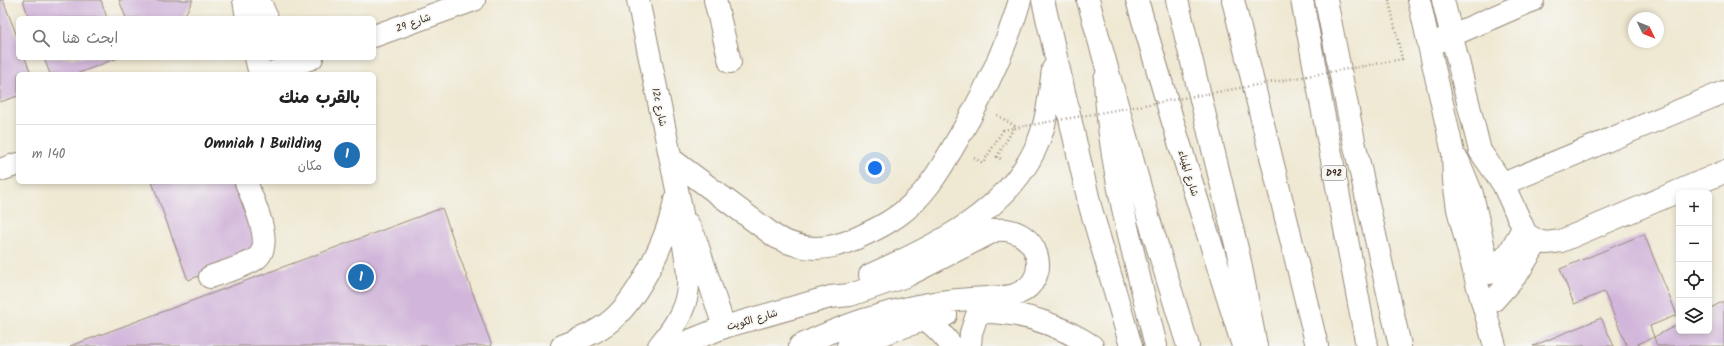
<!DOCTYPE html>
<html lang="ar">
<meta charset="utf-8">
<style>
body{margin:0;font-family:Kalam,"Playpen Sans Arabic",sans-serif;background:#f6f6f6;color:#222;direction:rtl}
.controls{position:absolute;right:12px;bottom:12px;display:grid;overflow:hidden;border-radius:6px;box-shadow:0 2px 6px #0003}
.controls button{width:36px;height:36px;display:grid;place-items:center;padding:0;border:0;border-bottom:1px solid #e0e0e0;background:#fff;color:#222;font:20px sans-serif}
.compass{position:absolute;left:1628px;top:12px;width:36px;height:36px;border-radius:50%;background:#fff;box-shadow:0 2px 6px #0003;rotate:133deg}
.you{position:absolute;left:875px;top:168px;width:14px;height:14px;margin:-10px;border:3px solid #fff;border-radius:50%;background:#1a73e8;box-shadow:0 0 0 6px #1a73e833}
.badge{display:grid;place-items:center;width:26px;height:26px;border-radius:50%;background:#1f6fb2;color:#fff;font-size:13px;font-weight:700}
.pin{position:absolute;translate:-50% -50%;border:2px solid #fff;box-shadow:0 1px 4px #0006}
.list{margin:0;padding:0;list-style:none}
h2{display:flex;justify-content:space-between;align-items:center;height:52px;margin:0;padding:0 16px;font-size:17px}
h2 small{font-size:13px;font-weight:400;color:#767676}
.list li{display:grid;grid-template-columns:26px 1fr auto;gap:12px;align-items:center;box-sizing:border-box;height:60px;padding:0 16px;border-top:1px solid #e0e0e0}
.list b{display:block;font-size:15px;white-space:nowrap}
.list p{margin:0;font-size:13px;white-space:nowrap;color:#767676}
.list em{font-size:13px;font-style:normal;color:#767676}
.icon{flex:none;width:22px;height:22px;fill:none;stroke:currentColor;stroke-width:2;stroke-linecap:round;stroke-linejoin:round}
.map{position:relative;flex:none;width:1724px;height:346px;overflow:hidden;direction:ltr}
.search{position:absolute;background:#fff;box-shadow:0 2px 6px #0003;left:16px;top:16px;width:360px;height:44px;display:flex;align-items:center;gap:10px;box-sizing:border-box;padding:0 14px;border-radius:6px;color:#767676;font-size:15px}
.panel{position:absolute;background:#fff;box-shadow:0 2px 6px #0003;left:16px;top:72px;width:360px;height:112px;border-radius:6px;direction:rtl}
.map>svg:first-child{display:block}
.building{fill:#d1b5da}
.lines{fill:none;stroke-linecap:round;stroke-linejoin:round}
.minor-casing{stroke:#958978;stroke-width:24}
.major-casing{stroke:#958978;stroke-width:24}
.highway-casing{stroke:#958978;stroke-width:24}
.path{stroke:#958978;stroke-width:2.5;stroke-dasharray:1 3;stroke-linecap:butt}
.minor{stroke:#fff;stroke-width:22}
.major{stroke:#fff;stroke-width:22}
.highway{stroke:#fff;stroke-width:22}
.path-bridge{stroke:#958978;stroke-width:2.5;stroke-dasharray:1 3;stroke-linecap:butt}
.labels{text-anchor:middle;stroke-width:3.5;stroke-linejoin:round;paint-order:stroke}
.shield{fill:#f6f6f2;stroke:#73675e;stroke-width:1}
.shield-label{font-size:9px;font-weight:bold;fill:#3b2a1e}
.street-label{font-size:10px;fill:#3b2a1e;stroke:#f6f6f2}
</style>
<div class="map">
<svg width="1724" height="346" viewBox="0 0 1724 346">
<rect width="100%" height="100%" fill="#f6f6f2"/>
<filter id="ink" filterUnits="userSpaceOnUse"><feTurbulence type="fractalNoise" baseFrequency=".025" numOctaves="2"/><feDisplacementMap in="SourceGraphic" scale="8" xChannelSelector="R" yChannelSelector="G"/><feConvolveMatrix kernelMatrix="1 2 1 2 8 2 1 2 1" color-interpolation-filters="sRGB"/></filter>
<filter id="wash" filterUnits="userSpaceOnUse"><feTurbulence type="fractalNoise" baseFrequency=".012" numOctaves="4" result="noise"/><feDisplacementMap in="SourceGraphic" scale="16" xChannelSelector="R" yChannelSelector="G"/><feGaussianBlur stdDeviation="0.9" result="paint"/><feColorMatrix in="noise" values="0 0 0 0 0 0 0 0 0 0 0 0 0 0 0 0 0 1.4 0 .05"/><feComposite in="paint" operator="in"/></filter>
<g filter="url(#wash)">
<rect width="100%" height="100%" fill="#efe8d2"/>
<g id="blocks">
<path class="building" d="M0,0H3L18,39V58H25L31,74H18V96L0,102Z
M23,0H101L107,18H29Z
M119,0H193L183,18H126Z
M44,58H118L76,74H50Z
M152,182H234L261,253L188,280Z
M442,208L492,346H70Z
M1644,234L1677,315L1650,326L1654,337L1633,346H1627L1604,292L1574,304L1560,269Z
M1724,301V346H1657L1654,337L1679,324V331H1709V309Z
M1601,318L1614,346H1533Z"/>
</g>
</g>
<g filter="url(#ink)">
<use href="#blocks" fill-opacity="0" stroke="#958978" stroke-width="1"/>
<g class="lines">
<g class="minor-casing">
<path id="minor" d="M244,0L247,18
M259,0L267,18
M638,0L682,214C680,236 687,255 688,276C690,304 676,325 659,346
M715,0L730,62
M1419,0L1453,153L1454,181L1458,209L1478,287L1495,346
M1443,0L1480,151L1503,184L1526,234L1538,241L1546,243L1561,241L1724,172
M374,36L474,0
M1439,41L1533,0
M256,58L260,74
M268,74L312,58
M671,159L776,237C805,252 827,251 857,238C877,229 897,219 913,203C929,188 941,168 952,149C980,102 1005,52 1020,0
M1458,160L1472,194L1489,271
M0,170L18,164
M1503,184L1724,92
M688,224L695,238L724,327
M1490,273L1509,253L1523,228
M210,277C223,272 248,266 258,257C274,242 252,199 246,182
M1494,300L1518,273L1538,241
M926,319L941,333L952,346
M562,346C580,339 598,332 613,319C640,295 669,235 675,200
M970,346L971,333L978,312"/>
</g>
<g class="major-casing">
<path id="major" d="M1043,0L1090,206L1131,346
M1137,0L1178,139L1243,346
M1177,0L1239,257L1256,346
M1233,0L1317,346
M1302,0L1367,346
M1326,0L1355,146L1400,346
M1105,79C1109,170 1135,258 1156,346
M870,275C934,247 1012,210 1039,140C1048,117 1050,92 1053,69
M980,312C1022,311 1058,324 1092,346
M677,346L724,327L830,297L850,295L906,276L996,230C1039,226 1054,279 1017,294C1008,298 997,297 987,298C969,299 951,300 933,303C887,311 842,325 800,346
M848,346L926,319L946,315"/>
</g>
<g class="highway-casing">
<path id="highway" d="M1088,0L1148,216L1188,346"/>
</g>
<path class="path" d="M1389,0L1402,59L1392,61
M997,115L1015,126L997,157L1001,159
M974,158L983,163L1003,130"/>
<use href="#minor" class="minor"/>
<use href="#major" class="major"/>
<use href="#highway" class="highway"/>
<path class="path-bridge" d="M1003,130L1392,61"/>
</g>
</g>
<g class="labels">
<rect class="shield" x="1322" y="166" width="24" height="14" rx="3"/>
<g class="shield-label">
<text x="1334" y="176">D92</text>
</g>
<g class="street-label">
<text transform="translate(413 22) rotate(-20)" y="4">شارع 29</text>
<text transform="translate(660 107) rotate(78)" y="4">12c شارع</text>
<text transform="translate(1189 173) rotate(73)" y="4">شارع الميناء</text>
<text transform="translate(752 319) rotate(-16)" y="4">شارع الكويت</text>
</g>
</g>
</svg>
<div class="controls">
<button>+</button>
<button>−</button>
<button><svg class="icon" aria-label="locate" viewBox="0 0 24 24"><circle cx="12" cy="12" r="6"/><path d="M12 2v4M12 18v4M2 12h4M18 12h4"/></svg></button>
<button><svg class="icon" aria-label="layers" viewBox="0 0 24 24"><path d="M12 4l9 5-9 5-9-5zM3 14l9 5 9-5"/></svg></button>
</div>
<svg class="compass" viewBox="-18 -18 36 36"><path d="M0-13l5 13h-10z" fill="#e53935"/><path d="M0 13l5-13h-10z" fill="#767676"/></svg>
<div class="you"></div>
<div class="pin badge" style="left:361px;top:277px">1</div>
<div class="search"><svg class="icon" aria-label="search" viewBox="0 0 24 24"><circle cx="10" cy="10" r="6"/><path d="M15 15l6 6"/></svg>ابحث هنا</div>
<section class="panel">
<h2>بالقرب منك<small></small></h2>
<ul class="list">
<li><span class="badge">1</span><div><b>Omniah 1 Building</b><p>مكان</p></div><em>140 m</em></li>
</ul>
</section>
</div>
